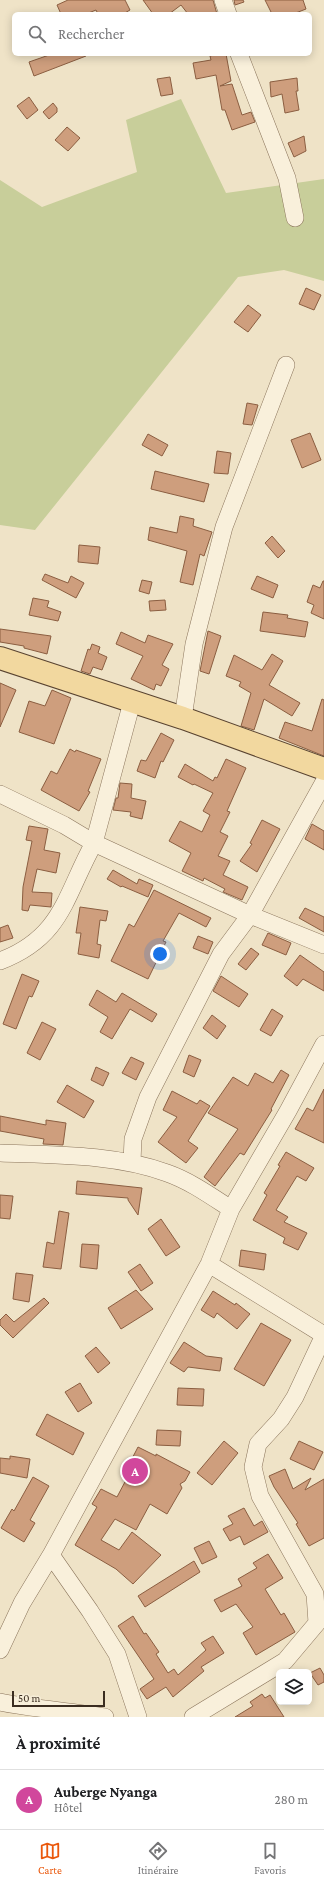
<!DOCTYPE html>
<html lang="fr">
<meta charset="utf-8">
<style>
body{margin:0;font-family:"Crimson Pro",serif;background:#f6f6f6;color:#202124}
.controls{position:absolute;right:12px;bottom:12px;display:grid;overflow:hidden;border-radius:6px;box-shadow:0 2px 10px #0003}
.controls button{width:36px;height:36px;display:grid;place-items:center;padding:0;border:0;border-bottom:1px solid #e0e0e0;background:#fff;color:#202124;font:20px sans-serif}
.scale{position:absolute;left:12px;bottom:10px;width:93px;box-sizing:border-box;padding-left:4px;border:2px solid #3b2d20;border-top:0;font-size:11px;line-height:14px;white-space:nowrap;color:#3b2d20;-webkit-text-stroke:3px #f6edd7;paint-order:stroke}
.you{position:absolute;left:160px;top:954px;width:14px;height:14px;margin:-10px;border:3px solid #fff;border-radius:50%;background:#1a73e8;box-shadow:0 0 0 6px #1a73e833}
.badge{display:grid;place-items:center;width:26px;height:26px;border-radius:50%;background:#ea580c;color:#fff;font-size:13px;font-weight:700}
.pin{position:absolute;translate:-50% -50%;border:2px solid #fff;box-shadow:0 1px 4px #0006}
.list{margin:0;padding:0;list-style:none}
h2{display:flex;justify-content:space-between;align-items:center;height:52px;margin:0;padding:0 16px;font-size:17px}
h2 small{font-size:13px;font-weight:400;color:#757577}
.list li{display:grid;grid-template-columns:26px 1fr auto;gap:12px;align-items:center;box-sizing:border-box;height:60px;padding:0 16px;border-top:1px solid #e0e0e0}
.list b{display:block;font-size:15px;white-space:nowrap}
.list p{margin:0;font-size:13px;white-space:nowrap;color:#757577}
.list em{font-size:13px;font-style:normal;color:#757577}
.icon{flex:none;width:22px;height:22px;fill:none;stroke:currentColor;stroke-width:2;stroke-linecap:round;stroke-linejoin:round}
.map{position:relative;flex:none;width:324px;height:1717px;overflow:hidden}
.search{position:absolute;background:#fff;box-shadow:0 2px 10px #0003;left:12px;right:12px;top:12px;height:44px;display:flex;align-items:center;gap:10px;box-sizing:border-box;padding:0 14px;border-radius:6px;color:#757577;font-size:15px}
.sheet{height:112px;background:#fff}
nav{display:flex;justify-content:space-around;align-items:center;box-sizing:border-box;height:56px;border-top:1px solid #e0e0e0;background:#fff;font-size:11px;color:#757577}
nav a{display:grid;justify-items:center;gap:2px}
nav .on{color:#ea580c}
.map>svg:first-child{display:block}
.green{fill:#c8ce9a}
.building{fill:#ce9e7d;stroke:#8b5e41}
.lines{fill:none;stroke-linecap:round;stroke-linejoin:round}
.minor-casing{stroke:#8b755c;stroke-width:18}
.major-casing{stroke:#594330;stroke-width:24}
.minor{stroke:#f9f0db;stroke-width:17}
.major{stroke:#f2d89f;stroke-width:22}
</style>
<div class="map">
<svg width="324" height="1717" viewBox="0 0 324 1717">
<rect width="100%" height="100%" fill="#efe3c7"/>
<path class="green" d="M181,99L226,193L324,179V281L284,270L238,277L35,530L0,525V180L42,207L137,172L126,120Z"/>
<path class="building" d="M68,0H125L130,10L123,14H98L96,10L86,14H61L57,5Z
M143,0H213L217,14H188L181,5L169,14H153Z
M234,0H243L244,2L235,5Z
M265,0H303L306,9L293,14H272Z
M52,54H86V56L34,76L29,62Z
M218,54H226L231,81L220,86L232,84L242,115L251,112L255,122L232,130L225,110H222L216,75L196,79L193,63L211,60L210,56Z
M170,77L173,94L161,96L157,79Z
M297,78L298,91H296L299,110L285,113L282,94L271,97L270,82Z
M29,97L38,110L27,119L17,106Z
M53,103L57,108V112L49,119L43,112Z
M67,127L80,138L68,151L55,140Z
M304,136L306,151L294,157L288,143Z
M306,288L321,295L314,310L299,304Z
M248,305L261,315L248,332L234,322Z
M247,403L258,405L252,425L243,424Z
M310,433L321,460L302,468L291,440Z
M148,434L168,445L162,456L142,445Z
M217,451L231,453L228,474L214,473Z
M155,471L209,484L204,502L151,489Z
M180,516L194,519L193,526L212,532L204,556L200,554L193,585L180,582L187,551L148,540L150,527L177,533Z
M272,536L285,551L278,558L265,543Z
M79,545L100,547L98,564L78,562Z
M45,574L68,583L71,576L84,583L76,598L42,580Z
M257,576L278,585L273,598L251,589Z
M142,580L152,582L149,594L139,591Z
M323,581H324V619L311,613L314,605L307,602L313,585L320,588Z
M33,598L49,601L47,607L61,612L58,621L29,615Z
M165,600L166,610L150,611L149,601Z
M263,612L288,615L287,618L308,622L305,637L260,631Z
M0,629L51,636L47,654L24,648V646L0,642Z
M208,631L221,636L209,674L200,671Z
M121,632L145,643L148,635L173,644L162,665L169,669L161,686L156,684L154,690L131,679L143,656L116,644Z
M92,644L100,647L98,653L107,657L102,670L93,667L90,674L81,671L88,649L90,650Z
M272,654L283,661L269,685L300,703L292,716L264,699L254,730L241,726L251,693L239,686L241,682L226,676L234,655L262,670Z
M0,683L16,690L0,727Z
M52,690L71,698L54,744L19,732L29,701L45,706Z
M322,699L324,700V756L279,738L285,722L312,731Z
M161,733L174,740L163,762L161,761L155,778L137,771L141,760L146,761Z
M70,749L75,752L76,750L101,759L88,791L90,792L79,811L41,790L51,771L57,774Z
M226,759L246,768L227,811L230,812L220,832L228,836L218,856L230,861L223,875L248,887L242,900L223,892L225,889L204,878L203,881L182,871L191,853L169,841L180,821L202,832L210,815L203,811L213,793L194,784L193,785L178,777L185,764L213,781L215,777L217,778Z
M120,783L132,784L131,798L146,801L142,819L130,816L131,812L113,810L116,798H118Z
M262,820L280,829L257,872L240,861L252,844L250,843Z
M312,824L324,831V850L305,839Z
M29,826L48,829L44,850L60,853L56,873L37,869L32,892L52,893L51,907L30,905L28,911L22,910L23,887L32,841L26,840Z
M113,870L137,884L139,879L153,885L148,897L122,886L121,887L107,879Z
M154,890L211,918L206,927L179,913L163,941L166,942L148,979L111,961L129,924L134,927Z
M80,907L108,911L106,921L100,920L97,944L101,945L99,958L78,954L81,933H76Z
M305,908L324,917V932L299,918Z
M8,925L13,938L0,942V928Z
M268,933L291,943L286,955L262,945Z
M198,936L213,942L208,954L193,948Z
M251,948L259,954L246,970L238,964Z
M300,955L324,972V991L303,979L297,986L284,976Z
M22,974L39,981L32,997L29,996L16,1029L3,1024Z
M221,976L248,994L239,1007L213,991Z
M97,990L116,1002L122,993L157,1014L152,1022L130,1009L112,1039L100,1032L108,1017L89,1005Z
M272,1009L283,1016L271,1036L260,1030Z
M212,1015L226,1026L217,1039L203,1028Z
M42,1022L56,1029L40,1060L27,1053Z
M189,1055L201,1060L194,1077L183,1072Z
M131,1057L144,1063L136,1080L122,1073Z
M96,1067L109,1073L103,1086L91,1080Z
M281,1070L289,1075L271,1109L272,1110L244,1155L240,1153L215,1186L204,1177L238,1129L208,1113L233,1077L248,1086L255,1073L273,1083Z
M67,1085L94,1101L84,1118L57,1102Z
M324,1089V1143L295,1129L307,1108L313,1111Z
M172,1091L197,1104L200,1100L210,1106L188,1141L198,1148L186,1163L158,1142L177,1117L163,1110Z
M0,1116L46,1125V1120L66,1123L63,1145L43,1144L44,1139L0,1131Z
M286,1152L314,1168L306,1181L297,1176L276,1210L288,1217L284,1222L307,1233L298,1250L283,1243L285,1238L253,1220L267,1195L264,1193L280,1166L278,1165Z
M77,1181L142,1188L138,1215L128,1200V1198L76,1194Z
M0,1195L13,1196L10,1219L0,1218Z
M59,1211L69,1213L61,1269L43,1267L47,1242L54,1244Z
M161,1219L180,1247L166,1256L148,1229Z
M82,1244L99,1245L97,1269L80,1267Z
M241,1250L266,1254L264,1270L239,1266Z
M140,1264L153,1283L141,1291L128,1272Z
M16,1273L33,1275L29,1302L13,1299Z
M136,1290L153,1309L121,1329L108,1308Z
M213,1291L235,1305L236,1303L250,1314L237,1329L217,1313L214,1318L201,1310Z
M44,1298L49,1303L13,1338L0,1325V1320L6,1314L14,1322Z
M261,1323L291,1340L264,1386L234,1369Z
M184,1342L206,1356L222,1358L220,1371L188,1367L184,1372L170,1363Z
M96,1347L110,1363L98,1373L85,1356Z
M80,1383L92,1403L78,1412L65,1392Z
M178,1388L204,1389L203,1406L177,1405Z
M47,1414L84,1433L73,1455L36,1435Z
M157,1430L181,1431L180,1446L156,1445Z
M224,1441L238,1453L212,1485L197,1473Z
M299,1441L323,1452L314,1470L290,1459Z
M138,1447L156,1456V1454L190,1472L185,1481L180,1484L182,1488L167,1514L150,1504L136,1530L115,1519L101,1540L119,1550L132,1532L161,1555L133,1584L116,1569L75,1545L97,1507L92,1504L101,1489L117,1497L126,1480L122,1478Z
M10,1456L30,1459L27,1478L0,1473V1458L10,1459Z
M285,1469L293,1489L311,1478L305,1490L324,1479V1538L309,1546L296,1524L298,1523L274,1487L269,1476Z
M33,1477L49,1486L30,1520L35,1523L24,1542L1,1528L12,1509L14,1511Z
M244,1508L254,1526L262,1521L268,1532L244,1545L240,1536L230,1541L223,1529L233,1524L228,1516Z
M209,1541L217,1557L202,1564L194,1548Z
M268,1554L283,1578L265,1589L281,1615L284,1613L295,1632L256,1655L243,1633L253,1627L236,1604L221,1612L214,1600L242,1586L238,1579L257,1568L253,1563Z
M194,1561L200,1572L145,1607L138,1596Z
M133,1616L144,1634L146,1633L159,1652L156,1654L168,1673L174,1669L178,1675L206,1650L201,1643L213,1636L224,1653L201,1667L204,1671L173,1697L166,1687L147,1699L140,1689L154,1679L118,1626Z
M320,1668L324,1675V1682L318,1685L310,1673Z
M262,1694L265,1698L270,1695L284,1717H235L253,1706L250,1702Z"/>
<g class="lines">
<g class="minor-casing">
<path id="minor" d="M223,0L228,14
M239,54L287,178L295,218
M132,702L94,843L250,915L324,945
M183,718L194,644L224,527L286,365
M0,794L64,825L94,843C65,895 63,937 0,961
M0,1153C54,1155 116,1154 167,1173C190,1181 211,1196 231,1209
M132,1162L133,1139L148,1097L221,954L250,915L324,782
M209,1264L324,1335
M51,1555L90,1611L117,1654L138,1717
M0,1650L22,1603L51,1555L209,1264L231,1209L288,1111L324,1044
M0,1702C35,1709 70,1711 105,1717
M193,1717L285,1661L317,1623L315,1594L260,1496L253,1467L258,1444L281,1419L295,1397L324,1335"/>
</g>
<g class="major-casing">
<path id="major" d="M0,658L183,718L324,769"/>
</g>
<use href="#minor" class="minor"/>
<use href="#major" class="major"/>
</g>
</svg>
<div class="controls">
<button><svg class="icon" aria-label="layers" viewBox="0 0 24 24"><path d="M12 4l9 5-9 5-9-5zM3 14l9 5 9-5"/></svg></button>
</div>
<div class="scale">50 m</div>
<div class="you"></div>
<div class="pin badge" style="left:135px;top:1471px;background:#d1479c">A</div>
<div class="search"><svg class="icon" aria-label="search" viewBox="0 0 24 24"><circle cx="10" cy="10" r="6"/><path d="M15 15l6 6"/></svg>Rechercher</div>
</div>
<section class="sheet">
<h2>À proximité<small></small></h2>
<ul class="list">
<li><span class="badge" style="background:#d1479c">A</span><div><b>Auberge Nyanga</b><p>Hôtel</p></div><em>280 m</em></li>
</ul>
</section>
<nav>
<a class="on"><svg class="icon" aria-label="map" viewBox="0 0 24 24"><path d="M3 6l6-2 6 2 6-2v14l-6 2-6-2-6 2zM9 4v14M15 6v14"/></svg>Carte</a>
<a><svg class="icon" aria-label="directions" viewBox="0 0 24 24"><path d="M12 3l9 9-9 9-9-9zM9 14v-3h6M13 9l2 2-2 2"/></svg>Itinéraire</a>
<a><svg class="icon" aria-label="saved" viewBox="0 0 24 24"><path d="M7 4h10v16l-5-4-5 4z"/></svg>Favoris</a>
</nav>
